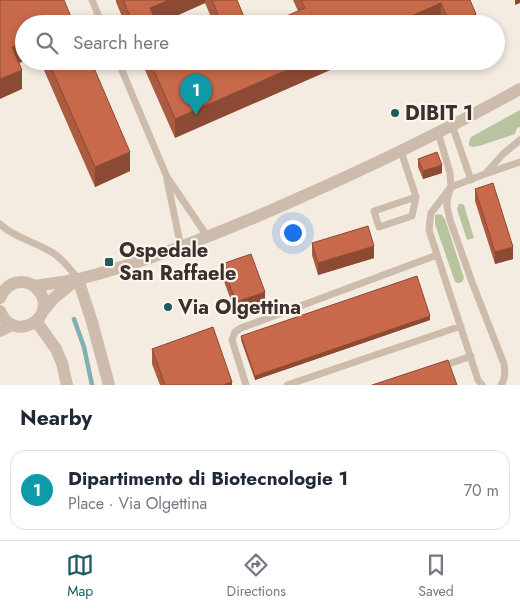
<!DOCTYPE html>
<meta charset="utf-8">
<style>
body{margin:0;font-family:Jost,sans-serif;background:#f6f6f7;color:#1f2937}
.you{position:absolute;left:292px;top:232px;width:18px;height:18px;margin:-12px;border:4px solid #fff;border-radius:50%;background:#1a73e8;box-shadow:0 0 0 8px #1a73e833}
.badge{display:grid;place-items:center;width:32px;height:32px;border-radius:50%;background:#1f5a5e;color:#fff;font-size:16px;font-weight:700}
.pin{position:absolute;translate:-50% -41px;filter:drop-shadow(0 1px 2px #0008)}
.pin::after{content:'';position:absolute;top:26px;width:18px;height:15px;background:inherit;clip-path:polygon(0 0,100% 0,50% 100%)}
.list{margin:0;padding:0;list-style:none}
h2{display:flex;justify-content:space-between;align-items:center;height:65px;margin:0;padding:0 20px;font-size:21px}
h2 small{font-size:16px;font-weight:400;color:#747a83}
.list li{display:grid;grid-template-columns:32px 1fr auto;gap:15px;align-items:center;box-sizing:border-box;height:80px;margin:0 10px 10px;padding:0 10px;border:1px solid #e0e1e3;border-radius:15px}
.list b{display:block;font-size:19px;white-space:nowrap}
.list p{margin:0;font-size:16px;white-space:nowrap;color:#747a83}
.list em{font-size:16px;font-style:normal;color:#747a83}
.icon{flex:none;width:28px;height:28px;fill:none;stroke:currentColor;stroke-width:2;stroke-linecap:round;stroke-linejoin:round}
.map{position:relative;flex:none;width:520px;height:385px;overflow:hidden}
.search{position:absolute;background:#fff;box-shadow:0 2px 8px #0003;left:15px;right:15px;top:15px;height:55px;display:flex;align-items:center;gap:12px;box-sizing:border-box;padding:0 18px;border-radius:28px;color:#747a83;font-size:19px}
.sheet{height:155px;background:#fff}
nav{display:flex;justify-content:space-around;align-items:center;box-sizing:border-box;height:70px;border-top:1px solid #e0e1e3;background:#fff;font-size:14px;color:#747a83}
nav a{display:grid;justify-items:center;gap:2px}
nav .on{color:#1f5a5e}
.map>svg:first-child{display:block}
.green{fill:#b8c4a0}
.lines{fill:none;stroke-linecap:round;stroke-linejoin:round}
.stream{stroke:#7fb0b2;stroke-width:4.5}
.service{stroke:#cdbbac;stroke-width:7}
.minor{stroke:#cdbbac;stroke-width:12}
.tertiary{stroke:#cdbbac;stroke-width:12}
.wall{fill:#ac5a40}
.shaded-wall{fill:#8c4a34}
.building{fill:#c8694b;stroke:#8c4a34}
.poi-dot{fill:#1f5a5e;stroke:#fbf5ee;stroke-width:2}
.labels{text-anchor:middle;stroke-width:4.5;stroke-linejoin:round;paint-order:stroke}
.poi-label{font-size:20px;font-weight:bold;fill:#3b302b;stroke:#fbf5ee;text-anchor:start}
</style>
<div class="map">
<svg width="520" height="385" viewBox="0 0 520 385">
<rect width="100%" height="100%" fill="#f4ebe1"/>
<path class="green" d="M520,110V127L517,128L515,134L479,146L473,147L469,146V142L471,137Z
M459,204H461L464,205L474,238L467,240L457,209Z
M439,214L442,215L445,219L464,278L462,282L459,283L455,282L435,224V215Z"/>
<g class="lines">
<path class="stream" d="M74,319L84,347L92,385"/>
<path class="service" d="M92,0L102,24
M118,61L167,177L207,236
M452,125L471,180
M438,132L450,173L451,187L447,200V206L450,220L472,282L504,364C505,372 506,378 501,385
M401,151L416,197L374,211L379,227L412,216L416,197
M486,173L503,154L520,140
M167,180L181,247
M0,224C15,238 36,242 53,253C63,259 71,270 78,279
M443,366L471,356
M246,385L232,340L235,332L241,328L437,255
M287,385L461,326
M482,385L478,380L429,230L430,220L431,213L451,187L485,174L520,162"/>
<path class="minor" d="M78,279L92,322L109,385
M36,321L56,349L62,363L67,385
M0,331L12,325"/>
<path class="tertiary" d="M34,286C48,284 64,282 79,279C154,260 228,230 299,198C374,165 448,129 520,89
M0,298C4,289 11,282 21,282C28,282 34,285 38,290C60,315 15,346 0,311
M43,311L54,298L76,280"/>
</g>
<path class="wall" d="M116,0H237L247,24H214L205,3L158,24H125L116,2Z
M293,0H470L476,24H442L441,22L298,11Z
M40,61H91L130,171L95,187Z
M141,61H173L174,64L182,61L175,138Z
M418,159L442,173L423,179L418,167Z
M475,189L513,259L495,264L475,201Z
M312,243L374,258L318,275L312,255Z
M222,264L265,303L236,314L222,276Z
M430,320L255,380L241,340V336Z
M152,349L232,385H160L152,364Z"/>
<path class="shaded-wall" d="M169,0H205V3L158,24H150V8Z
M515,0H520V3L515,5Z
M441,3V22L437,24H393Z
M476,14V24H454Z
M24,42V61L12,66V47Z
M307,61H351L175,138V119Z
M22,70V89L0,99V79Z
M130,152V171L95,187V167Z
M442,165V173L423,179V171Z
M374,246V258L318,275V263Z
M513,247V259L495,264V252Z
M265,292V303L236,314V302Z
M430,316V320L255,380V376Z
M232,382V385H223Z"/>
<path class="building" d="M0,0H64L74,24H24V42L12,47L22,70L0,79Z
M123,0H169L150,8L157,24H133Z
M212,0H237L247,24H222Z
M301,0H470L476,14L454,24H450L441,3L393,24H268L305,8Z
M48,61H91L130,152L95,167Z
M150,61H173L174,64L182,61H307L175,119Z
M437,152L442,165L423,171L418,159Z
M493,183L513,247L495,252L475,189Z
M368,226L374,246L318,263L312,243Z
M251,254L265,292L236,302L222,264Z
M417,276L430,316L255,376L241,336Z
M213,327L232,382L223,385H165L152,349Z
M448,360L457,385H372Z"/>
<g class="poi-dot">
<circle cx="395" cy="113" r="5"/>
<rect x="104" y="257" width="10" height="10" rx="2.5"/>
<circle cx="168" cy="307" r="5"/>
</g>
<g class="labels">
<g class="poi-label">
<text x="405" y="120">DIBIT 1</text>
<text x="119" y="257">Ospedale<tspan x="119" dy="23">San Raffaele</tspan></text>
<text x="178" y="314">Via Olgettina</text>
</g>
</g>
</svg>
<div class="you"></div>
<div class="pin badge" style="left:196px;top:115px;background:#0f9aa8">1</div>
<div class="search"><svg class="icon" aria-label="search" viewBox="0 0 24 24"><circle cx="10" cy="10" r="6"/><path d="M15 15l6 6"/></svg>Search here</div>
</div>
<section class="sheet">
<h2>Nearby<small></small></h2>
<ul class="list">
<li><span class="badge" style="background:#0f9aa8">1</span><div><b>Dipartimento di Biotecnologie 1</b><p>Place · Via Olgettina</p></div><em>70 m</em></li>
</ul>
</section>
<nav>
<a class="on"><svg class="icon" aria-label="map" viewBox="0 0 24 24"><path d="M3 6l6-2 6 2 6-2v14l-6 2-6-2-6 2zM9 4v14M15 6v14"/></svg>Map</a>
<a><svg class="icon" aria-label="directions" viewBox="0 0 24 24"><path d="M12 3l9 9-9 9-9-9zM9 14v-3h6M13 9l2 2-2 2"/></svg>Directions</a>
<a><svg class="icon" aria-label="saved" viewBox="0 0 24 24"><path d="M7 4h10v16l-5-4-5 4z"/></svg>Saved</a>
</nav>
